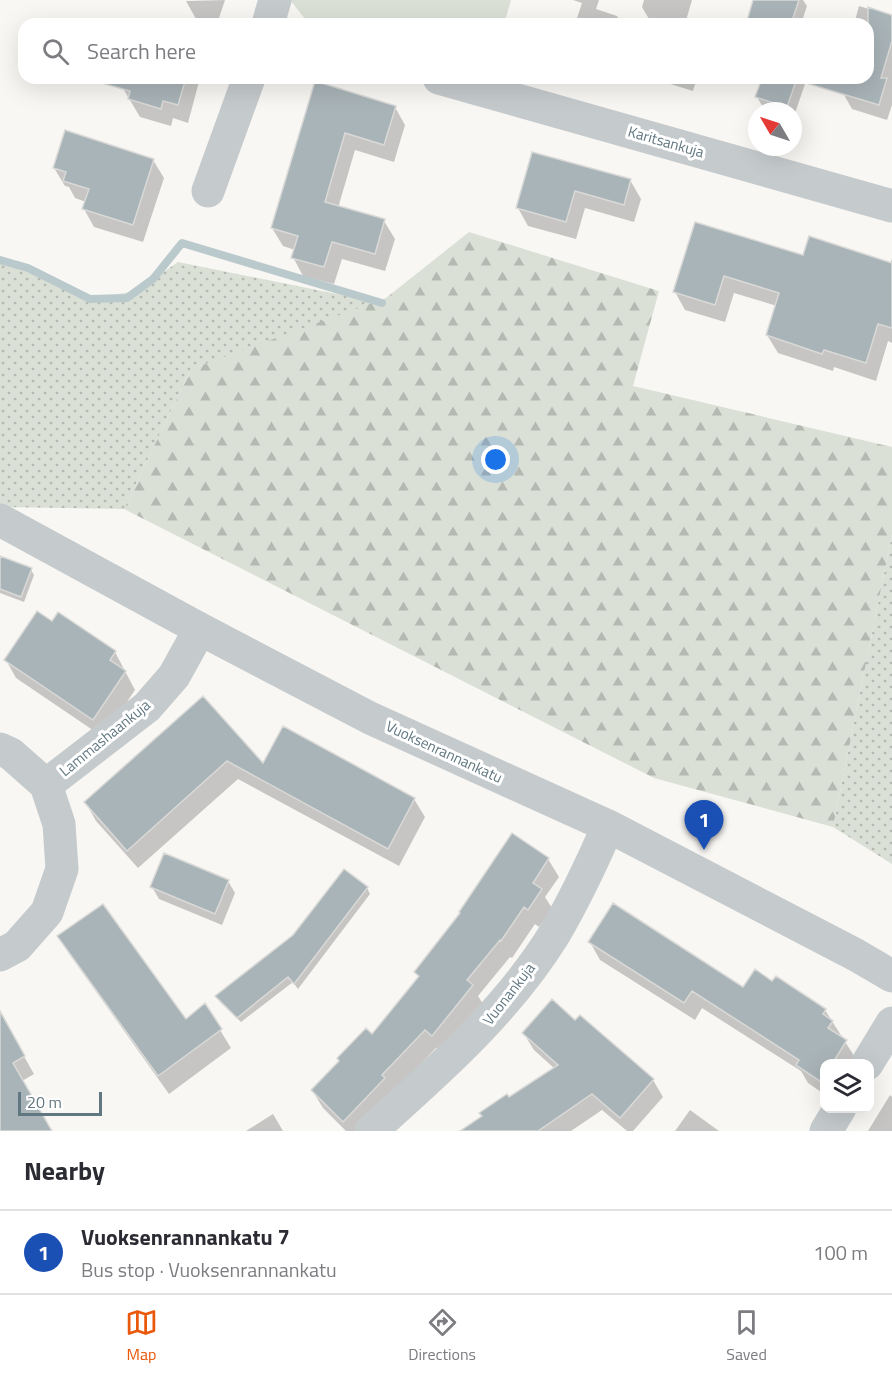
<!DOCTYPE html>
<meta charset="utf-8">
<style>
body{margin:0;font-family:"Titillium Web",sans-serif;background:#f2f2f3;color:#2b2b33}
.controls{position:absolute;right:18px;bottom:18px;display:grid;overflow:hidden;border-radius:12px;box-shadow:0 6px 24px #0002}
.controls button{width:54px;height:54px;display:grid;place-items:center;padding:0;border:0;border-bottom:2px solid #e1e1e2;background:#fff;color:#2b2b33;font:30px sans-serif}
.compass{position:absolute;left:748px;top:102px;width:54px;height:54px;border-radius:50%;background:#fff;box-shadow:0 6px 24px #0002;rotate:309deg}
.scale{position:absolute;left:18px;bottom:15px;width:84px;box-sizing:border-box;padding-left:6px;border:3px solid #617781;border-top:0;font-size:16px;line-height:21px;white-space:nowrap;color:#617781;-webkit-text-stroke:4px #fff;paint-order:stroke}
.you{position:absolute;left:496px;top:460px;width:21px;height:21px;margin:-15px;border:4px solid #fff;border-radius:50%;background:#1a73e8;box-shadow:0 0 0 9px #1a73e833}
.badge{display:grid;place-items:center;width:39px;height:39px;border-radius:50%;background:#ea580c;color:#fff;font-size:20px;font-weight:700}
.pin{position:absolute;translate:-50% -50px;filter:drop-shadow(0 2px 3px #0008)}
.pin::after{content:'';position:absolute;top:32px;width:21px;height:18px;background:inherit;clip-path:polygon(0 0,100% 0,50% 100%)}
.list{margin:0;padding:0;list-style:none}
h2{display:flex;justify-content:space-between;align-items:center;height:78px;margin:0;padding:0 24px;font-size:26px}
h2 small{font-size:20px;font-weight:400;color:#7c7c81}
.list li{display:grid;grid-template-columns:39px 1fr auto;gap:18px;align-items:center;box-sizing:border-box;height:84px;padding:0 24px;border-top:2px solid #e1e1e2}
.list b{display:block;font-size:22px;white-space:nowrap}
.list p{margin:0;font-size:20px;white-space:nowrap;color:#7c7c81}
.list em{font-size:20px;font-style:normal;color:#7c7c81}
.icon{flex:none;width:33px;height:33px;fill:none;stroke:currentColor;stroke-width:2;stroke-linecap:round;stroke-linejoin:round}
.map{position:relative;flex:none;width:892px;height:1131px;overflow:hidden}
.search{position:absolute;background:#fff;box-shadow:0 6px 24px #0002;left:18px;right:18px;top:18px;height:66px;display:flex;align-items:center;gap:15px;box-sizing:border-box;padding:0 21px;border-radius:18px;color:#7c7c81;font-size:22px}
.sheet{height:162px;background:#fff}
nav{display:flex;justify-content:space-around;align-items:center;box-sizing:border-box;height:84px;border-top:2px solid #e1e1e2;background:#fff;font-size:16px;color:#7c7c81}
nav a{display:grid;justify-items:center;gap:3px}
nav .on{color:#ea580c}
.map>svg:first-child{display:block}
.grass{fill:url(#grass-dots)}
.forest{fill:url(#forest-firs)}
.pitch{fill:#dae0d5}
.shadow{fill:#0003}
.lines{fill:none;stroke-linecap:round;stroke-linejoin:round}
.stream{stroke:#bac9cb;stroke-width:8}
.building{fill:#a9b4b8;stroke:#d9d9d7;stroke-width:1.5}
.minor{stroke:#c5cacc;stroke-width:33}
.labels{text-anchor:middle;stroke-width:6;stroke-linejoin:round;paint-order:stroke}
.street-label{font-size:15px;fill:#617781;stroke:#fff}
</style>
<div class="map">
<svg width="892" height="1131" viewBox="0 0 892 1131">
<defs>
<pattern id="grass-dots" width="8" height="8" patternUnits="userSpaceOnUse" patternTransform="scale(1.5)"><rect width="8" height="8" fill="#dae0d5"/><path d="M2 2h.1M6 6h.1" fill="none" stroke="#b4bab2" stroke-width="1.8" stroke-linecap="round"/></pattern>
<pattern id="forest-firs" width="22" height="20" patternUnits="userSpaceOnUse" patternTransform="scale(1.5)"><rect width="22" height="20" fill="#dae0d5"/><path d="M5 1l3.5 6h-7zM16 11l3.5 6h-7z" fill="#b4bab2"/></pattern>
</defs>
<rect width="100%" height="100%" fill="#f8f7f4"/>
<path class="grass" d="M0,256L90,299L136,291L178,262L382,303L191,369L124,509L0,507Z
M892,534V864L833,827Z"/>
<path class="forest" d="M469,232L659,291L633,386L892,447V534L833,827L654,778L124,509L191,369L386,298Z"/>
<path class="pitch" d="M290,0H511L504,24H309Z"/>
<path class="shadow" d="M225,0L217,24L196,19L186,1Z
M573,0H599L596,9L617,16L622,24H575L582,3Z
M644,0H692L685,24H665L649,19L642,7Z
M755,0H803L807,6L801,24H748Z
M859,6L892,16V105L887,120L852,109L843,93L848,78H868V24H854Z
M123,78H200L188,123L173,118L171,126L140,117L121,85Z
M662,78H697L693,91L664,82Z
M763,78H802L805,84L793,119V111L764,109L757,97Z
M316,83L395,107L405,125L394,162L355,150L338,208L384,221L395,239L385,271L342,259L334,284L303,276L293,257L295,250L283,246L272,228Z
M533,153L630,180L641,199L634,222L585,208L576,239L528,226L518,208Z
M153,160L164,178L143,242L94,227L84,209L86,202L75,198L69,187L65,186L54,168Z
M696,223L804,257L890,264L892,259V343L888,341L876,381L834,367L833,371L778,353L767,335L777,306L734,293L725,322L685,310L675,292Z
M0,557L31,570L34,575L24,602L0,593Z
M52,623L115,652L135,690L103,737L16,678L6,660Z
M203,698L263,765L414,799L425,817L399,866L238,779L138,868L96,821L86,803Z
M548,859L559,877L545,897L552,908L539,927L535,924L512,958L510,957L478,996L483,1004L443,1053L436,1048L392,1094L361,1131H346L323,1108L312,1090L372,1036L419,978L415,972Z
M228,881L235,893L222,925L159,899L152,887Z
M367,888L370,894L298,989L293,982L241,1022L220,1002L217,996Z
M59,937L185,1021L220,1030L231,1048L169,1094L70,955Z
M590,942L744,989L773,983L825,1010L856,1059L853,1064H824V1094L808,1083L801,1071L702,1008L695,1020L600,960Z
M0,1014L34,1074L22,1081L50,1131H0Z
M575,1022L653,1080L663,1097L633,1131H627L602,1110L571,1131H467L509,1099L555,1069L534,1050L524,1034Z
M890,1095L892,1097V1131H868Z
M690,1110L719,1131H675Z
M273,1114L283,1131H246Z"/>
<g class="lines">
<path class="stream" d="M0,260L28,268L90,299L127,298L153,279L182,243L382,303"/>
</g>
<path class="building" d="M753,0H799L791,24H746Z
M868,7L892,15V41L881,78H887L879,105L809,84L810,78H868Z
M106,78H186L178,105L163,101L161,109L128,99L130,91L105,84Z
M762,78H797L787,107L755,97Z
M315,81L396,106L384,145L345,133L325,202L385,219L375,254L332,242L324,267L291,258L298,236L271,228Z
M65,130L154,159L133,225L82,209L89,189L63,181L66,172L53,168Z
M532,152L631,179L624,205L575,191L566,222L516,208Z
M695,222L803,255L809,236L892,263V328L878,324L866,363L824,350L822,354L766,335L779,293L724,276L715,305L673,292Z
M0,556L32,568L21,597L0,589Z
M37,611L52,621L58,612L116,651L110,660L126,671L93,720L4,660Z
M203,696L263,763L283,726L415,798L388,849L227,761L127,851L84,802Z
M512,833L549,858L533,883L542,889L528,910L524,907L501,941L500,940L467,980L473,985L432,1036L425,1030L382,1075L385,1078L343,1122L311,1090L339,1061L337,1058L366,1028L372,1034L419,976L414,972L460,913L459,912Z
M164,853L229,880L215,914L150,887Z
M344,869L368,887L294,984L288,977L237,1018L215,996L293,935Z
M613,903L743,987L755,969L772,981L776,976L826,1009L823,1014L833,1021L828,1028L847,1040L832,1064H825V1075L820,1081L796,1065L799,1060L692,991L684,1003L588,942Z
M103,904L186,1019L205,1003L222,1029L158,1076L57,936Z
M552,999L575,1020L580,1015L654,1079L620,1118L592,1094L538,1131H460L482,1116L479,1113L507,1094L509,1097L558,1065L522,1033Z
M0,1011L25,1056L13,1063L52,1131H0Z"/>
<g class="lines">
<path class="minor" d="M268,24L275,0
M439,78L892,206
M208,191L249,78
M0,520L200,629L370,718L608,826L856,955L892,976
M0,749L11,754L46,785L59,824L62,869L47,912L17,946L0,955
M46,785L147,707L174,676L200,629
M867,1064L892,1023
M371,1131C438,1071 507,1011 555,933C575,899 592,863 608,826
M826,1131L840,1108"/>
</g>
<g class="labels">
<g class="street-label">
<text transform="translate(666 142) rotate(16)" y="5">Karitsankuja</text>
<text transform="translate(105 738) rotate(-39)" y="5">Lammashaankuja</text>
<text transform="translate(444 752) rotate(25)" y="5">Vuoksenrannankatu</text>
<text transform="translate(509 994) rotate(-52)" y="5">Vuonankuja</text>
</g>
</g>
</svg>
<div class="controls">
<button><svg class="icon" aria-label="layers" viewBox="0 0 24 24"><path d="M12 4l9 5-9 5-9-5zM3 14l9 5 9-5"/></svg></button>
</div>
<svg class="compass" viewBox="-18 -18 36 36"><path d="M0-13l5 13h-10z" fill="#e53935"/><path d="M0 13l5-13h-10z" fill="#7c7c81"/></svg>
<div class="scale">20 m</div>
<div class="you"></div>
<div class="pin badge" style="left:704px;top:850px;background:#1a4fb4">1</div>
<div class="search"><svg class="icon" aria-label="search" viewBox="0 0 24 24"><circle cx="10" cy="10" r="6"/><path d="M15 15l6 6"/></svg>Search here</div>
</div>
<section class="sheet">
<h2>Nearby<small></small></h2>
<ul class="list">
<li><span class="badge" style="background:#1a4fb4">1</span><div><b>Vuoksenrannankatu 7</b><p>Bus stop · Vuoksenrannankatu</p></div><em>100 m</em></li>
</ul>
</section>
<nav>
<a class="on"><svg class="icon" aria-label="map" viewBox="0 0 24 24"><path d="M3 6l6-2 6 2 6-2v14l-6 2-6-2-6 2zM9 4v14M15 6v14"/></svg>Map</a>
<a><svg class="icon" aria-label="directions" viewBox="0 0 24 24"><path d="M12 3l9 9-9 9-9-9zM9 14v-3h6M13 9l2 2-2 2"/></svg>Directions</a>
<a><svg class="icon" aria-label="saved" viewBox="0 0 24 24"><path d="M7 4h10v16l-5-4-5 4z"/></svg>Saved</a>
</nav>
